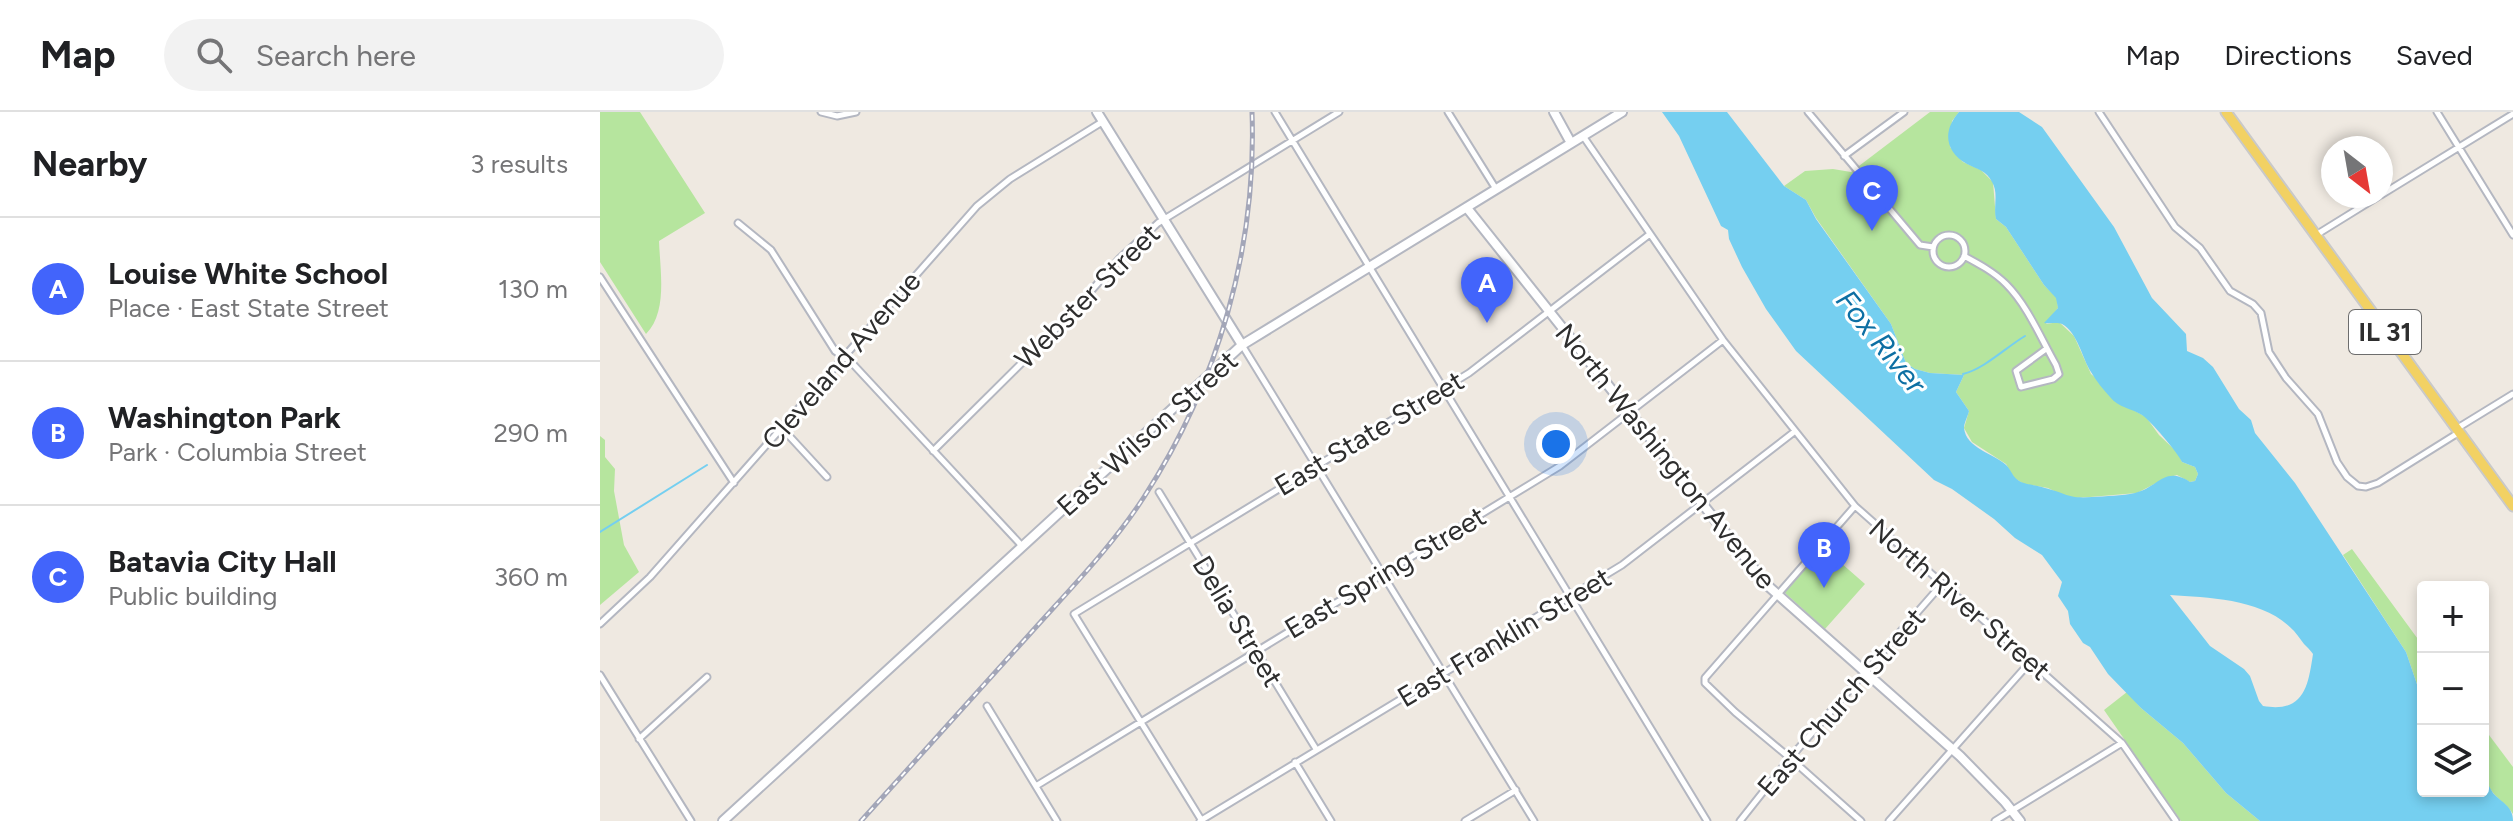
<!DOCTYPE html>
<meta charset="utf-8">
<style>
body{margin:0;font-family:Figtree,sans-serif;background:#f2f2f2;color:#202124}
.controls{position:absolute;right:24px;bottom:24px;display:grid;overflow:hidden;border-radius:8px;box-shadow:0 4px 12px #0003}
.controls button{width:72px;height:72px;display:grid;place-items:center;padding:0;border:0;border-bottom:2px solid #e0e0e0;background:#fff;color:#202124;font:40px sans-serif}
.compass{position:absolute;left:1721px;top:24px;width:72px;height:72px;border-radius:50%;background:#fff;box-shadow:0 4px 12px #0003;rotate:149deg}
.you{position:absolute;left:956px;top:332px;width:28px;height:28px;margin:-20px;border:6px solid #fff;border-radius:50%;background:#1a73e8;box-shadow:0 0 0 12px #1a73e833}
.badge{display:grid;place-items:center;width:52px;height:52px;border-radius:50%;background:#4264fb;color:#fff;font-size:26px;font-weight:700}
.pin{position:absolute;translate:-50% -66px;filter:drop-shadow(0 2px 4px #0008)}
.pin::after{content:'';position:absolute;top:42px;width:28px;height:24px;background:inherit;clip-path:polygon(0 0,100% 0,50% 100%)}
.list{margin:0;padding:0;list-style:none}
h2{display:flex;justify-content:space-between;align-items:center;height:104px;margin:0;padding:0 32px;font-size:34px}
h2 small{font-size:26px;font-weight:400;color:#757577}
.list li{display:grid;grid-template-columns:52px 1fr auto;gap:24px;align-items:center;box-sizing:border-box;height:144px;padding:0 32px;border-top:2px solid #e0e0e0}
.list b{display:block;font-size:30px;white-space:nowrap}
.list p{margin:0;font-size:26px;white-space:nowrap;color:#757577}
.list em{font-size:26px;font-style:normal;color:#757577}
.icon{flex:none;width:44px;height:44px;fill:none;stroke:currentColor;stroke-width:2;stroke-linecap:round;stroke-linejoin:round}
.map{position:relative;flex:none;width:1913px;height:709px;overflow:hidden}
header{display:flex;align-items:center;gap:48px;box-sizing:border-box;height:112px;padding:0 40px;background:#fff;border-bottom:2px solid #e0e0e0}
header strong{font-size:38px}
nav{display:flex;gap:44px;margin-inline-start:auto;font-size:28px}
.search{width:560px;height:72px;background:#f2f2f2;display:flex;align-items:center;gap:20px;box-sizing:border-box;padding:0 28px;border-radius:44px;color:#757577;font-size:30px}
main{display:flex}
aside{flex:1;background:#fff}
.map>svg:first-child{display:block}
.green{fill:#b6e59e}
.water{fill:#75cff0;fill-rule:evenodd}
.lines{fill:none;stroke-linecap:round;stroke-linejoin:round}
.stream{stroke:#75cff0;stroke-width:2}
.street-casing{stroke:#b4b7c1;stroke-width:9}
.secondary-casing{stroke:#b4b7c1;stroke-width:12}
.primary-casing{stroke:#c9c9c9;stroke-width:13}
.street{stroke:#fff;stroke-width:5}
.secondary{stroke:#fff;stroke-width:8}
.primary{stroke:#f2d163;stroke-width:9}
.rail-casing{stroke:#a3a6b8;stroke-width:5}
.rail{stroke:#fff;stroke-width:2;stroke-dasharray:6;stroke-linecap:butt}
.labels{text-anchor:middle;stroke-width:6;stroke-linejoin:round;paint-order:stroke}
.shield{fill:#fff;stroke:#6d6d6d;stroke-width:2}
.shield-label{font-size:26px;font-weight:bold;fill:#2e2e2e}
.street-label{font-size:28px;fill:#2e2e2e;stroke:#fff}
.water-label{font-size:30px;font-style:italic;fill:#0d6fa3;stroke:#fff}
</style>
<header>
<strong>Map</strong>
<div class="search"><svg class="icon" aria-label="search" viewBox="0 0 24 24"><circle cx="10" cy="10" r="6"/><path d="M15 15l6 6"/></svg>Search here</div>
<nav><a>Map</a><a>Directions</a><a>Saved</a></nav>
</header>
<main>
<aside>
<h2>Nearby<small>3 results</small></h2>
<ul class="list">
<li><span class="badge">A</span><div><b>Louise White School</b><p>Place · East State Street</p></div><em>130 m</em></li>
<li><span class="badge">B</span><div><b>Washington Park</b><p>Park · Columbia Street</p></div><em>290 m</em></li>
<li><span class="badge">C</span><div><b>Batavia City Hall</b><p>Public building</p></div><em>360 m</em></li>
</ul>
</aside>
<div class="map">
<svg width="1913" height="709" viewBox="0 0 1913 709">
<rect width="100%" height="100%" fill="#efe9e1"/>
<path class="green" d="M0,0H40L105,101L59,129C60,158 68,200 46,222L0,150Z
M1330,0H1359L1352,9L1350,35L1363,50L1381,58L1393,70L1396,107L1406,115L1444,173L1457,186L1458,196L1446,212L1459,210L1474,224L1491,262L1535,299L1546,305L1559,323L1578,341L1582,350L1595,355L1598,362L1595,369L1590,370L1577,363L1566,366L1537,381L1490,385L1475,386L1462,383L1448,376L1424,372L1414,366L1406,352L1372,330L1364,316L1369,299L1356,280L1364,263L1330,261L1315,257L1306,251L1291,212L1216,106L1206,88L1184,74L1205,59L1233,57L1251,60Z
M0,324L5,328V345L15,357L14,379L24,433L39,460L0,493Z
M1224,436L1265,472L1225,517L1184,480Z
M1752,437L1823,534V590L1806,540L1743,443Z
M1527,580L1541,596L1583,631L1626,681L1660,709H1581L1504,598Z
M1883,615L1913,655V702C1907,692 1897,687 1891,678C1878,661 1883,635 1883,615Z"/>
<path class="water" d="M1062,0H1127L1184,74L1206,88L1216,107L1291,212L1306,251L1315,257L1330,261L1364,263L1356,280L1369,299C1368,304 1364,311 1364,316C1366,336 1394,342 1405,352C1412,358 1412,366 1421,370C1428,373 1437,373 1445,376C1466,381 1467,387 1492,385C1506,384 1522,384 1535,381C1558,376 1564,353 1590,370L1595,369L1598,362L1595,355L1582,350C1578,341 1550,308 1542,303C1531,296 1519,296 1510,285C1503,277 1496,269 1491,260C1482,246 1478,221 1462,212C1457,210 1450,212 1444,211L1458,196L1456,186L1444,173L1406,115L1396,107C1393,95 1399,81 1392,70C1387,59 1377,57 1367,52C1344,39 1343,18 1359,0H1419L1442,15L1514,115L1552,186L1586,222L1587,239L1603,246L1613,255L1639,297L1651,308L1655,321L1695,371L1806,540L1823,590V679H1883V662C1886,668 1889,675 1893,681C1902,691 1913,694 1913,709H1660L1626,681L1583,631L1541,596L1508,562L1490,535L1483,531L1470,512L1468,499L1458,484L1462,470L1442,443L1415,426L1394,407L1352,377L1334,368L1196,239L1166,197L1142,155L1129,127L1128,118L1121,114L1079,24ZM1570,483C1614,486 1674,487 1701,528C1705,534 1709,536 1713,542C1708,575 1704,601 1663,594L1659,589L1650,564L1644,557L1610,534Z"/>
<g class="lines">
<path class="stream" d="M1363,262C1384,257 1405,236 1425,224
M0,420L107,353"/>
<g class="street-casing">
<path id="street" d="M221,0L237,4L256,0
M675,0L1107,709
M848,0L896,77
M1208,0L1320,133L1333,135
M1499,0L1575,115L1600,136L1630,179L1653,192L1661,201L1669,240L1686,266L1718,302L1737,350L1747,365L1758,374L1766,375L1778,371L1858,321
M1837,0L1913,123
M983,24L1123,228L1255,394L1522,631L1576,709
M1244,44L1304,0
M1781,83L1913,2
M138,111L171,138L235,239L252,251L422,434
M1716,123L1779,84
M1333 139a16 16 0 1 1 32 0a16 16 0 1 1-32 0Z
M1364,144C1379,152 1394,160 1406,172C1428,194 1441,227 1456,253L1459,262L1453,267L1421,275L1416,259L1446,237
M0,165L134,371
M642,233L934,709
M181,315L227,365
M1856,317L1913,282
M333,339L469,204L520,146L558,111L739,0
M559,380L716,637
M1255,394L1105,566V571L1135,600L1190,646L1261,709
M0,512L50,465L377,94L410,67L502,10
M0,563L91,709
M387,594L457,709
M39,627L107,565
M695,650L731,709
M436,674L960,354L1123,228
M600,709L1022,453L1194,320
M602,709L474,502L869,261L1050,122
M865,709L916,678
M1140,709L1190,646L1342,472
M1289,709L1431,549
M1395,709L1522,631"/>
</g>
<g class="secondary-casing">
<path id="secondary" d="M497,0L642,233
M954,0L971,31
M867,96L1167,473L1360,644L1405,690L1420,709
M123,709L642,233L1022,0"/>
</g>
<g class="primary-casing">
<path id="primary" d="M1626,0L1913,394"/>
</g>
<use href="#street" class="street"/>
<use href="#secondary" class="secondary"/>
<use href="#primary" class="primary"/>
<g class="rail-casing">
<path id="rail" d="M261,709C317,647 372,586 428,524C468,479 511,436 544,385C618,271 657,136 652,0"/>
</g>
<use href="#rail" class="rail"/>
</g>
<g class="labels">
<rect class="shield" x="1749" y="198" width="72" height="44" rx="6"/>
<g class="shield-label">
<text x="1785" y="229">IL 31</text>
</g>
<g class="street-label">
<text transform="translate(487 184) rotate(-45)" y="10">Webster Street</text>
<text transform="translate(241 248) rotate(-49)" y="10">Cleveland Avenue</text>
<text transform="translate(547 321) rotate(-42)" y="10">East Wilson Street</text>
<text transform="translate(769 321) rotate(-31)" y="10">East State Street</text>
<text transform="translate(1066 344) rotate(51)" y="10">North Washington Avenue</text>
<text transform="translate(785 460) rotate(-31)" y="10">East Spring Street</text>
<text transform="translate(1360 487) rotate(41)" y="10">North River Street</text>
<text transform="translate(638 509) rotate(59)" y="10">Delia Street</text>
<text transform="translate(904 525) rotate(-31)" y="10">East Franklin Street</text>
<text transform="translate(1241 590) rotate(-49)" y="10">East Church Street</text>
</g>
<g class="water-label">
<text transform="translate(1281 230) rotate(51)" y="10">Fox River</text>
</g>
</g>
</svg>
<div class="controls">
<button>+</button>
<button>−</button>
<button><svg class="icon" aria-label="layers" viewBox="0 0 24 24"><path d="M12 4l9 5-9 5-9-5zM3 14l9 5 9-5"/></svg></button>
</div>
<svg class="compass" viewBox="-18 -18 36 36"><path d="M0-13l5 13h-10z" fill="#e53935"/><path d="M0 13l5-13h-10z" fill="#757577"/></svg>
<div class="you"></div>
<div class="pin badge" style="left:887px;top:211px">A</div>
<div class="pin badge" style="left:1224px;top:476px">B</div>
<div class="pin badge" style="left:1272px;top:119px">C</div>
</div>
</main>
